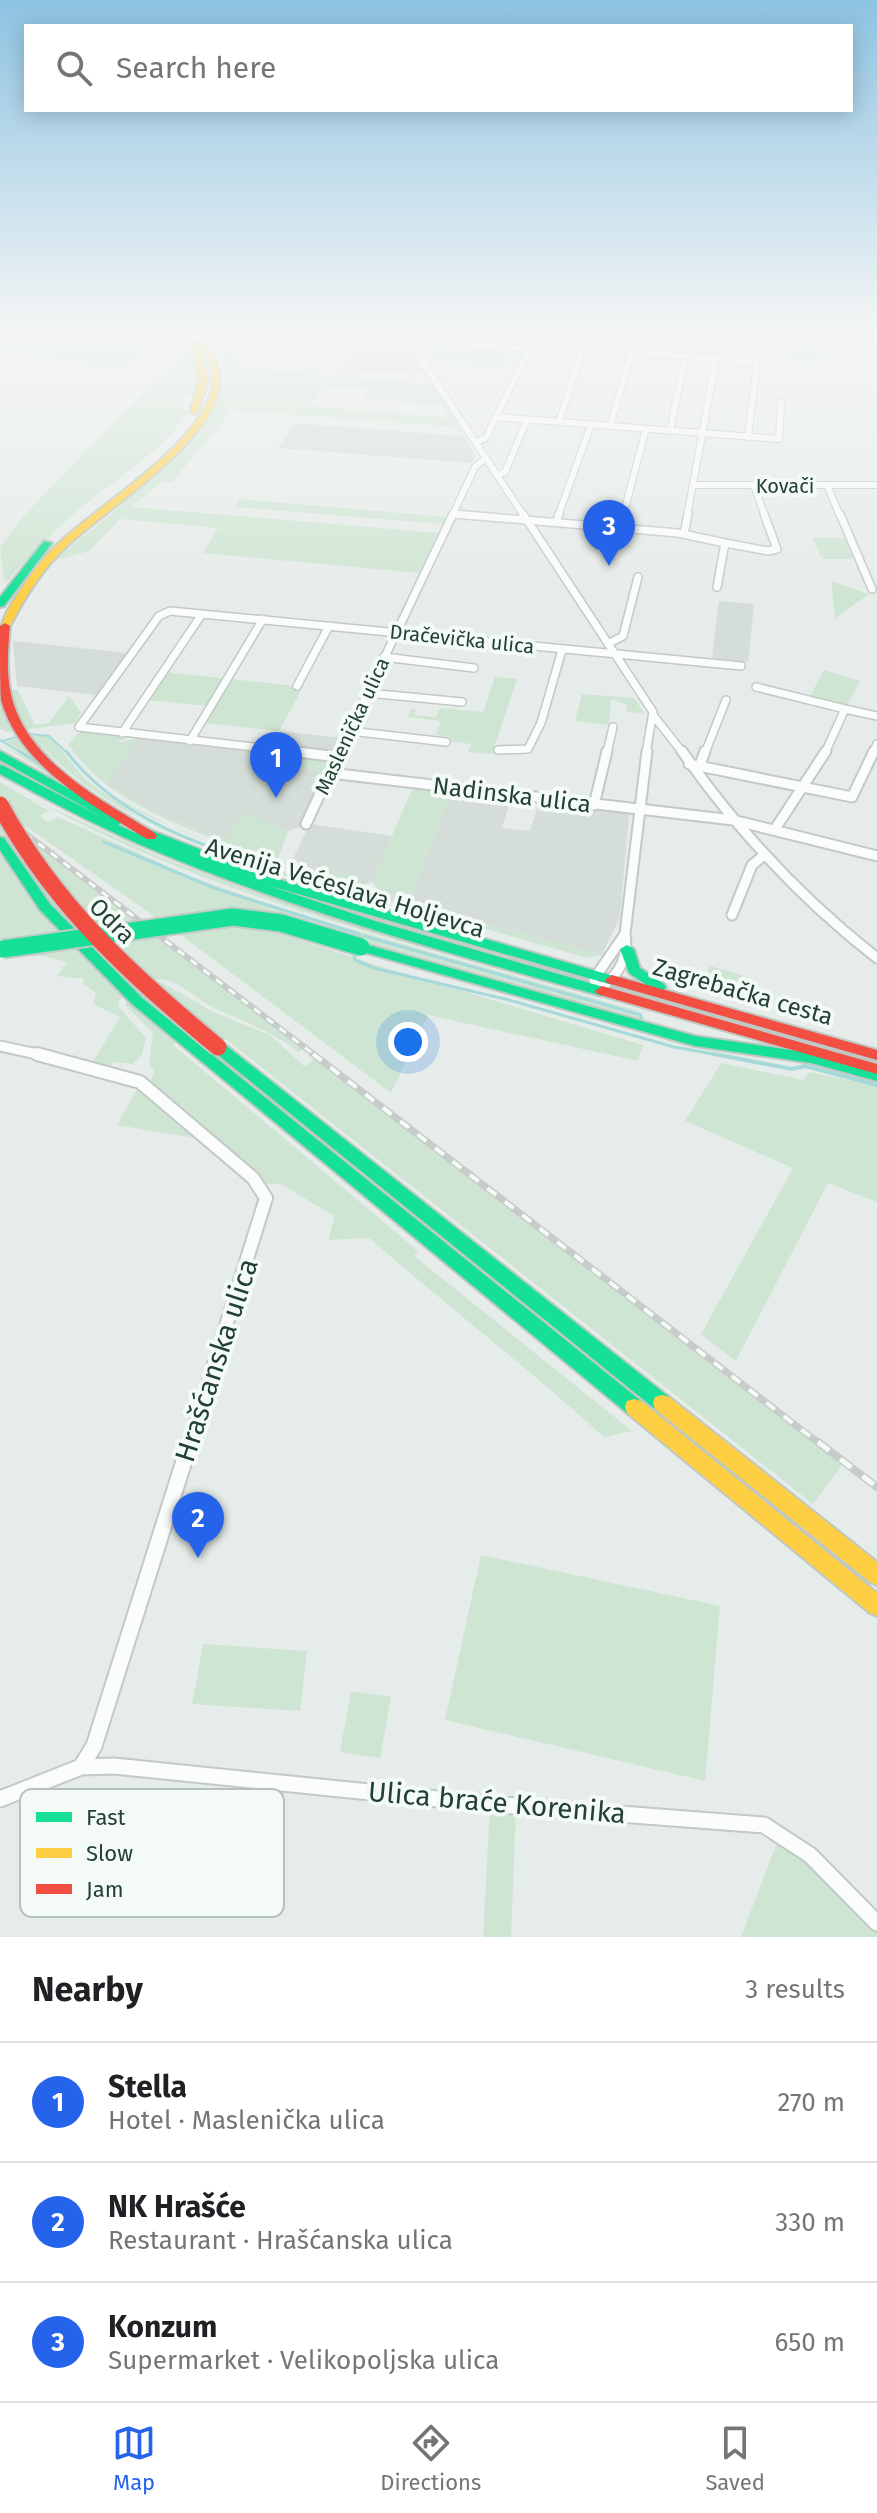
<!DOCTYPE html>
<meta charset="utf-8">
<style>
body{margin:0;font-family:"Fira Sans",sans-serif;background:#f2f2f2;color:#202124}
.you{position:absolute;left:408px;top:1042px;width:28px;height:28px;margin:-20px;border:6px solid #fff;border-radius:50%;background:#1a73e8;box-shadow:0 0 0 12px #1a73e833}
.badge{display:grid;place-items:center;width:52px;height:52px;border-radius:50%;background:#2563eb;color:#fff;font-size:26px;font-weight:700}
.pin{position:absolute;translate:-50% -66px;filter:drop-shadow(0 2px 4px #0008)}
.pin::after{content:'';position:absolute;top:42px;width:28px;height:24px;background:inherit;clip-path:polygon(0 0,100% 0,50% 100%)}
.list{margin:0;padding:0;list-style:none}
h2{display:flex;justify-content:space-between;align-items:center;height:104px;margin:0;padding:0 32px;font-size:34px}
h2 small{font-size:26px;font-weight:400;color:#757577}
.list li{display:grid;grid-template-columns:52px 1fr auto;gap:24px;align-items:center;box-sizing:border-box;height:120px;padding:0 32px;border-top:2px solid #e0e0e0}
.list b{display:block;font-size:30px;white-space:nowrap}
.list p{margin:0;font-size:26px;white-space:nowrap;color:#757577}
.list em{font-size:26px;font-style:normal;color:#757577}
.icon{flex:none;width:44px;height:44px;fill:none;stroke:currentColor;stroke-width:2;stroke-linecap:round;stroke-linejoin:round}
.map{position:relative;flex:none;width:877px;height:1937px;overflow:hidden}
.search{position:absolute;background:#fff;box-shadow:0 4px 20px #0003;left:24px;right:24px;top:24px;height:88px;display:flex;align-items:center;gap:20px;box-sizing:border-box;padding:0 28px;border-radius:0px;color:#757577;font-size:30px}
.sheet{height:464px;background:#fff}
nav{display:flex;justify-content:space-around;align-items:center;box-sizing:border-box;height:112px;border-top:2px solid #e0e0e0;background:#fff;font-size:22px;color:#757577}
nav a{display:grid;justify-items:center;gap:4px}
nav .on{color:#2563eb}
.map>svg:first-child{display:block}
.built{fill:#d4ddd8}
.green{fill:#cfe5d3}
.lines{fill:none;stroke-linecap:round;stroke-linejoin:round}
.stream-far2{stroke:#a6dada;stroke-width:2}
.stream-far1{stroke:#a6dada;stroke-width:3}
.stream{stroke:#a6dada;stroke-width:4}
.street-far4-casing{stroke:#c3c9c6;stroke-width:8}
.street-far3-casing{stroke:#c3c9c6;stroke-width:10}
.street-far2-casing{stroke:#c3c9c6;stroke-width:13}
.street-far1-casing{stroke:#c3c9c6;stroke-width:16}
.street-casing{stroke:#c3c9c6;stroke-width:19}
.fast-casing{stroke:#bfc8c4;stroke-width:4}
.slow-casing{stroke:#bfc8c4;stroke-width:4}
.jam-casing{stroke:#bfc8c4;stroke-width:4}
.street-far4{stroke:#fbfcfc;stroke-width:6}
.street-far3{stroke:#fbfcfc;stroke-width:7}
.street-far2{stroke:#fbfcfc;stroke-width:9}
.street-far1{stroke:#fbfcfc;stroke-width:12}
.street{stroke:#fbfcfc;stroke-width:15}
.fast{fill:#16e098;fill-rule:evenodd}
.slow{fill:#ffcf43;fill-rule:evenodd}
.jam{fill:#f24e42;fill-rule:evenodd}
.rail-far2-casing{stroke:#c7ccca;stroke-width:6}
.rail-far1-casing{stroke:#c7ccca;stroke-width:7}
.rail-casing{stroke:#c7ccca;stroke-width:8}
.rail-far2{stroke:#f4faf6;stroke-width:3;stroke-dasharray:8;stroke-linecap:butt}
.rail-far1{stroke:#f4faf6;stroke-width:4;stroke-dasharray:11;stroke-linecap:butt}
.rail{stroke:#f4faf6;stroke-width:5;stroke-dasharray:14;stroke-linecap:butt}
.street-bridge-casing{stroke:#c3c9c6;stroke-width:8;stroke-linecap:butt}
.fast-bridge-casing{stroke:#c2cac7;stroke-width:21;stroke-linecap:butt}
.jam-bridge-casing{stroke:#c2cac7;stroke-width:21;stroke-linecap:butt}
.street-bridge{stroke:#fbfcfc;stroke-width:6}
.fast-bridge{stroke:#16e098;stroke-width:17}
.jam-bridge{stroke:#f24e42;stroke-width:17}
.labels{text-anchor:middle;stroke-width:8;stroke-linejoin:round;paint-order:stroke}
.far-street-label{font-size:20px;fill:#224034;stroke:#f4faf6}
.street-label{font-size:24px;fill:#224034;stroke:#f4faf6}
.near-street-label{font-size:28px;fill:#224034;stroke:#f4faf6}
.key{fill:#f4faf6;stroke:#b5c2bc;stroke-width:2}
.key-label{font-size:22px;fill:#224034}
</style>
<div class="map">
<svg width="877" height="1937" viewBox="0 0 877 1937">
<rect width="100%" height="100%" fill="#e6ece9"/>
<path class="built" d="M364,329H398L425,373L337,371Z
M390,381L433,385L447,405L362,399L369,389L395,391Z
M295,423L463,436L475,456L472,463L278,448Z
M719,601L754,604L748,662L712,658Z
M13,641L127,653L97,695L17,686Z
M279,731L342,738L334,753L271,746Z
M137,738L272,753L261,776L289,768L317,770L314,778L321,784L301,827L288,831L243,815L225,842L146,808L106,784Z
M451,792L511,798L502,828L530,831L539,802L629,813L620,917L602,955L398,900H386L383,896L412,894Z
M310,824L393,836L372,882L362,885L297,866L293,859Z"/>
<path class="green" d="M176,329L184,337L98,342L44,330Z
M282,329H302L232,343L236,367L390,381L396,391L324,386L309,406L450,418L442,405L414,403H445L475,456L457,427L232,410L172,482L162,481L132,507L439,533L420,573L203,553L218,528L120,519L89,551L54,561C96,524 216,437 223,384C226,367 218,351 208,338Z
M790,329H820L821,363L790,362Z
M0,331L34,333L56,340L102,346L175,341L180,347L146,349L124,369L0,351Z
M410,333L429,337L427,343L440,344L448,350L461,346L460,350L472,351L477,346V352L500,348L491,352L502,354L508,348L524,350L521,358L508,353L507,357L520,360L518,364L501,363L504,366L432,361L419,347L438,344L418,345Z
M192,348C200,361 201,378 197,392L184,398L182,405L189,412C162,451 118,477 82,507C54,530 30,555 7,582L4,579L0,547L27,512L124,412L184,358L181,350Z
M240,499L447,517L443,524L234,507Z
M812,538H845L853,559H822Z
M831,581L869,594L835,618Z
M824,670L860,681L846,707L809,698Z
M165,672L222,678L224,679L207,706L148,700Z
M495,677L517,679L492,754L468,752L471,744L447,741L449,737L436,735L441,721L408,717L411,709L416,710L414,715L436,717L440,708L483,712Z
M231,679L303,687L279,731L204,723Z
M0,689L18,690L35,725L49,723L69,696L81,713L75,723L5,732L0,729Z
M582,694L634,698L644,713L627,712V705L611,699L609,725L575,721Z
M81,731L128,736L118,743L137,738L107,784L146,808L224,842L242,812L288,831L278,859L282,864C266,861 246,851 230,845C169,822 106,799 68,744Z
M48,734L86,780L141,819L265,866C202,835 136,822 83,772L115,797L168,825L295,877C271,875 254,865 233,857C160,831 91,801 38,742L79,795L0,743L38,765L5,741Z
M273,751L327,760L329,763L323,777L314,778L316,770L289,768L260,778Z
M0,760C177,873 386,919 585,978L394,927L221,872L117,829L10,771L0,765Z
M0,782L49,811L40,816L48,822L58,817L189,876L291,912L649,1014L600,1004L645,1018L643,1021L281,918L268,929L382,967L643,1045L638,1061L428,1015L391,1093L178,933L0,808Z
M413,787L451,792L412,894L383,896L372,882Z
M41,803L160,857L271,898L620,1000L598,997C409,943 216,898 41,803Z
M0,817L302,1049L299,1052C272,1032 246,1022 216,1009C190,996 170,968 138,984C128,988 121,995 118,1006L146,1038L142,1055L133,1064L114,1062L110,1067L92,1063L120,1017L93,1004L96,993L83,983L84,979L57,976L67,962L44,956H0Z
M332,870L356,876L371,896L313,879Z
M398,900L602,955L587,958L389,901Z
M710,966L748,977L740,992L704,982Z
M163,983L213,1012L270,1035L305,1067L314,1058L842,1465L813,1504L208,1025L173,1045L418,1251L414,1256L632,1431L604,1437C528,1368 446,1305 369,1238L329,1240L334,1216L281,1184H266L150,1084L154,1072L149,1063L153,1033L125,1005C132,989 147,984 163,983Z
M633,990L877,1060V1064L631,994Z
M721,1063L804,1080L809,1072L877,1086V1202L828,1183L736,1361L701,1334L793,1168L685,1121Z
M139,1086L200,1139L117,1125Z
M481,1555L720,1606L705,1781L445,1720Z
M203,1644L307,1651L300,1711L192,1704Z
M351,1691L391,1697L380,1758L340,1752Z
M490,1807L516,1809L511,1937H483Z
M779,1837L877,1932L876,1937H741Z"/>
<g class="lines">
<path class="stream-far2" d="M29,734L49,736L67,753
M0,740L22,753
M2,741L21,736"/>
<path class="stream-far1" d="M19,751L39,764
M66,751C115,815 189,841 263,866
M104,842L214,888L359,934L362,940
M364,936L641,1015V1019
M353,952L355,960L374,968L509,1000L674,1047L725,1056"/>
<path class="stream" d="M714,1054L792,1069L805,1066L877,1085"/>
<g class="street-far4-casing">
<path id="street-far4" d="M401,329L524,516
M448,329L542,338L529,349L486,438L476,442
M0,330L10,329
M28,331L99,344L166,340
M226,334L268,329
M443,343L529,349
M533,344L757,362L748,437
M496,417L779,439L781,403
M559,422L583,347
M610,426L632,351
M670,431L684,363
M498,475L505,472L527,420
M693,485H877
M827,485L840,516
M754,486L765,516
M453,514L478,516
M452,516L475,467L486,458
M558,516L591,425
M623,516L646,429
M687,516L716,359"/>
</g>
<g class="street-far3-casing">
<path id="street-far3" d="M454,514L678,533L725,543L717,587
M523,514L653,712L646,753
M840,514L872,589
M556,522L559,514
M620,528L624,514
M684,534L688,514
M725,543L768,551L777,549L764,514
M608,644L623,636L638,577
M384,657L474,668
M297,686L329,626
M756,687L845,709L825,753
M368,693L462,702
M845,709L877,716
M653,715L683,753
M350,731L446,742
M122,733L202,614
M190,741L263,619
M498,750L528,749L541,723L562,650
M307,753L79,727L159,616L170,611L741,666
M339,753L453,514
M607,753L613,727
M705,753L726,700
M873,753L877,744"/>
</g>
<g class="street-far2-casing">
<path id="street-far2" d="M290,751L338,757
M682,751C738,831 800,898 877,958
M689,764L852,797L874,751
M700,765L705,751
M330,773L733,820L877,856
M594,805L607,751
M306,824L340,751
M775,829L826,751
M732,915L752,865L763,856
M625,934C629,958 618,977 597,990L594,979Z
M625,934L647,751
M0,1046L46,1056"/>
</g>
<g class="street-far1-casing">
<path id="street-far1" d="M37,1054L140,1082L253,1178L266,1198L189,1444"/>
</g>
<g class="street-casing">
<path id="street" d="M81,1767L114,1766L477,1803L764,1825L810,1855L877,1923
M0,1799L81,1767L94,1746L190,1442"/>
</g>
<g class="fast-casing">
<path id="fast" d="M44,541L52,543L4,606L0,607V597Z
M0,751L122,818L124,821L118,825L136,833L137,828H145L274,878L617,977L619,980L612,985L267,885L375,921L607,988L609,991L602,996C446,953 290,909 141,845C93,824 46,799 0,774V765L4,766L102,817L0,760Z
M0,837L4,838L50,904L142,998L641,1401L643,1407L641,1413L634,1415L627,1413L132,1004L40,910L0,850Z
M361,943L695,1036L811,1053L877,1071V1081L811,1063L695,1046L356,950L354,947L356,944Z
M627,945L634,949L640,968L664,984L666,987L664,990H654L629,973L620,949Z
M218,1042L223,1043L669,1397L671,1403L669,1409L662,1411L655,1409L213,1051L211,1047L213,1043Z"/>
</g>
<g class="slow-casing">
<path id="slow" d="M191,329H198C208,344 219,360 220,379C222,437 107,508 67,546C40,571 21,603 5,636L0,639C0,622 8,609 18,594C30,575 43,557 60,542C100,504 206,441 212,385C215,364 202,346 191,329Z
M196,343L200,345L208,379L198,412L194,414L190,412L200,379L192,345Z
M662,1395L669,1397L877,1562V1585L870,1582L655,1409L653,1403L655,1397Z
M634,1399L641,1401L877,1593V1616L870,1613L627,1413L625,1407L627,1401Z"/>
</g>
<g class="jam-casing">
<path id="jam" d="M5,623L10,626C8,649 6,672 11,694C26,762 102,800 155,833L157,836L155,839H147C92,805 20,767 1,700C0,683 0,645 0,626Z
M612,975L877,1050V1060L607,983L605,980Z
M602,986L877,1064V1074L597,994L595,991Z"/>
</g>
<use href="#street-far4" class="street-far4"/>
<use href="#street-far3" class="street-far3"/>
<use href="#street-far2" class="street-far2"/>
<use href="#street-far1" class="street-far1"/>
<use href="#street" class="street"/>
<use href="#fast" class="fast"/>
<use href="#slow" class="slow"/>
<use href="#jam" class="jam"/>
<g class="rail-far2-casing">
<path id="rail-far2" d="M0,814L316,1056"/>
</g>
<g class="rail-far1-casing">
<path id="rail-far1" d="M313,1054L820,1444"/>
</g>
<g class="rail-casing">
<path id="rail" d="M818,1442L877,1487"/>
</g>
<use href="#rail-far2" class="rail-far2"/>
<use href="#rail-far1" class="rail-far1"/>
<use href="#rail" class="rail"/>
<g class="street-bridge-casing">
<path id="street-bridge" d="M166,340L226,334"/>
</g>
<g class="fast-bridge-casing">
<path id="fast-bridge" d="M3,949L233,917L281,923L361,947"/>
</g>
<g class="jam-bridge-casing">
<path id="jam-bridge" d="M0,805C54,905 132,976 218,1047"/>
</g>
<use href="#street-bridge" class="street-bridge"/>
<use href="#fast-bridge" class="fast-bridge"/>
<use href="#jam-bridge" class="jam-bridge"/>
</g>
<linearGradient id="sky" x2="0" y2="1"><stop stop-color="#8dc3e2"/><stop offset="0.55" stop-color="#f4f6f5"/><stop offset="1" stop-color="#f4f6f5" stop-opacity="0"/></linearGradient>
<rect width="877" height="600" fill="url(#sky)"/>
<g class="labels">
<g class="far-street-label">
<text x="785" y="493">Kovači</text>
<text transform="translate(462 639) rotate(6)" y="7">Dračevička ulica</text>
<text transform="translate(352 726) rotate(-65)" y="7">Maslenička ulica</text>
</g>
<g class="street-label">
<text transform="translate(512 795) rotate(7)" y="8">Nadinska ulica</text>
<text transform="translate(345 888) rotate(17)" y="8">Avenija Većeslava Holjevca</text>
<text transform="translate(112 921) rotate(45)" y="8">Odra</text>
<text transform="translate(743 992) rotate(16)" y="8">Zagrebačka cesta</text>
</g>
<g class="near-street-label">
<text transform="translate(216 1360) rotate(-72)" y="10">Hrašćanska ulica</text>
<text transform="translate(497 1802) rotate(5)" y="10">Ulica braće Korenika</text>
</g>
</g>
<rect x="20" y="1789" width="264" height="128" rx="12" class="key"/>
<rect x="36" y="1812" width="36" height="10" fill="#16e098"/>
<rect x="36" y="1848" width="36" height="10" fill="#ffcf43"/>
<rect x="36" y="1884" width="36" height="10" fill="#f24e42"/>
<g class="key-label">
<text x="86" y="1825">Fast</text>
<text x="86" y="1861">Slow</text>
<text x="86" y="1897">Jam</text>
</g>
</svg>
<div class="you"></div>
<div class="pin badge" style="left:276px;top:798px">1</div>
<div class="pin badge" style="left:198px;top:1558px">2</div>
<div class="pin badge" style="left:609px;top:566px">3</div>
<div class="search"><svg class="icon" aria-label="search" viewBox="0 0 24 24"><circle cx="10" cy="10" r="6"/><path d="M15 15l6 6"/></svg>Search here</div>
</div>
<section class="sheet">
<h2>Nearby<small>3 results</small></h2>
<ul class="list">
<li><span class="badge">1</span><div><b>Stella</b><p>Hotel · Maslenička ulica</p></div><em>270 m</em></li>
<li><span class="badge">2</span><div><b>NK Hrašće</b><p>Restaurant · Hrašćanska ulica</p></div><em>330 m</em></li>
<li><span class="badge">3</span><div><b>Konzum</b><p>Supermarket · Velikopoljska ulica</p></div><em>650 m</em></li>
</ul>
</section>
<nav>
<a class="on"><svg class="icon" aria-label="map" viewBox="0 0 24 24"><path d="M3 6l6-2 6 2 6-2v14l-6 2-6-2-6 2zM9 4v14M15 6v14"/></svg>Map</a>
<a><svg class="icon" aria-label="directions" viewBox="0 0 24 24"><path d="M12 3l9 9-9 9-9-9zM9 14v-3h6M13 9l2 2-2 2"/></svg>Directions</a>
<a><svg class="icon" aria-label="saved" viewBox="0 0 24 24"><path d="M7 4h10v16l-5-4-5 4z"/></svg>Saved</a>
</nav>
